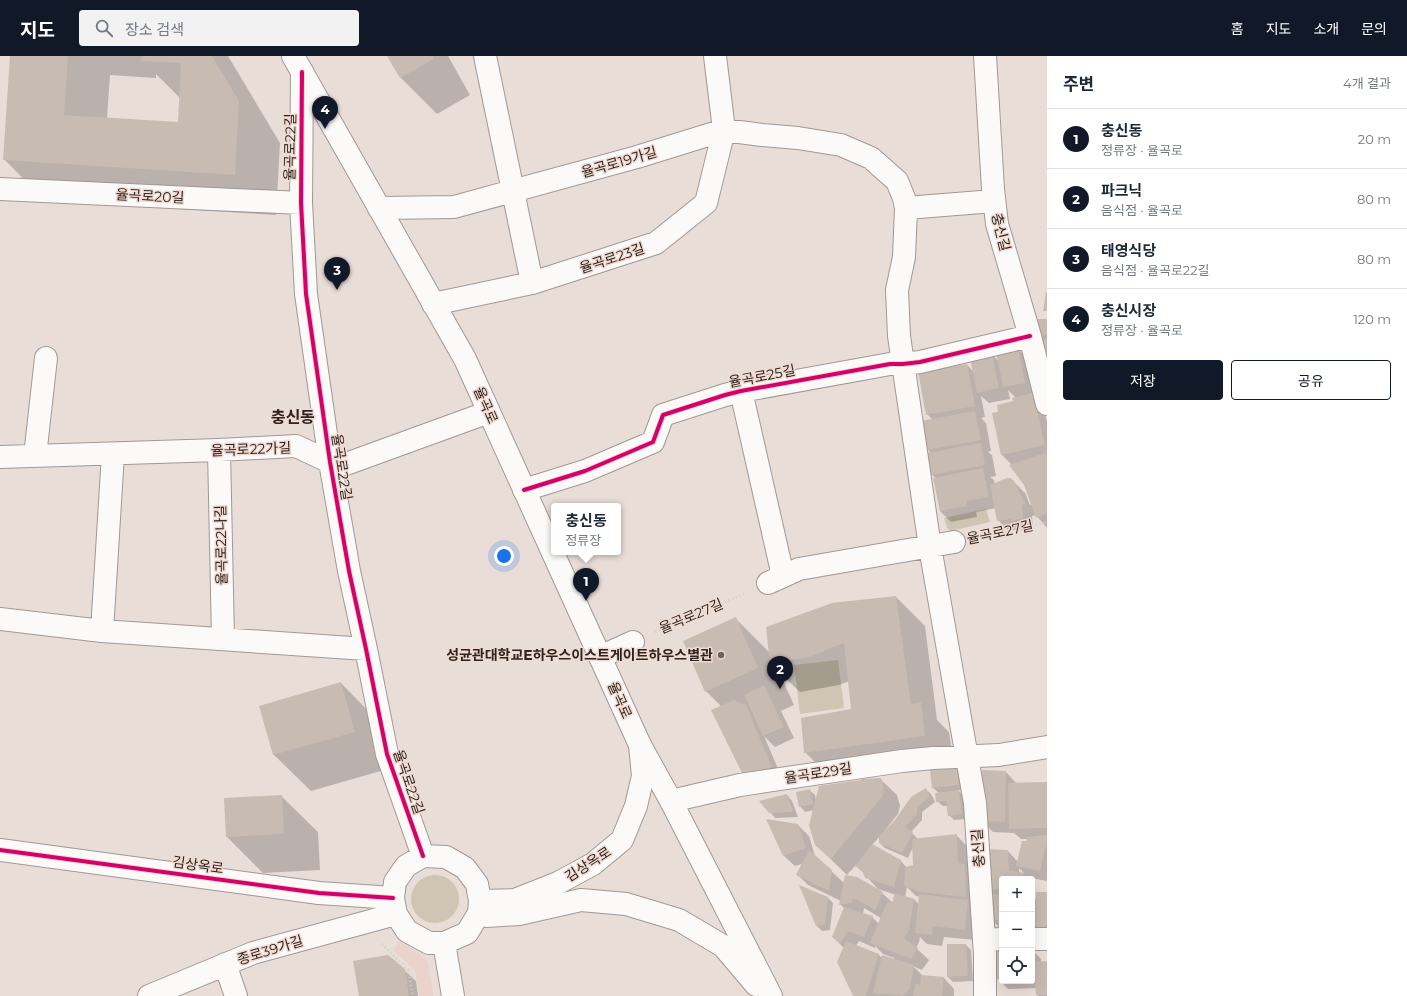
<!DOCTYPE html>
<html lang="ko">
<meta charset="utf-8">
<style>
body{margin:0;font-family:Montserrat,"Noto Sans KR",sans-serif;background:#f2f2f3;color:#1f2937}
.controls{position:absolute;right:12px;bottom:12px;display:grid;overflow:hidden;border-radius:4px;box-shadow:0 4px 16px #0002}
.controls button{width:36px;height:36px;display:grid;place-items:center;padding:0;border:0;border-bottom:1px solid #e0e1e3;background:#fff;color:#1f2937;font:20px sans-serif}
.you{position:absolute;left:504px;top:500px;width:14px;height:14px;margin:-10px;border:3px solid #fff;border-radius:50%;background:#1a73e8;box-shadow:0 0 0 6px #1a73e833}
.badge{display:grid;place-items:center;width:26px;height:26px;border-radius:50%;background:#111827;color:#fff;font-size:13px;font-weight:700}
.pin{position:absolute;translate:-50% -33px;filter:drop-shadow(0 1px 2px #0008)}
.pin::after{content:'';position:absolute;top:21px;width:14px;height:12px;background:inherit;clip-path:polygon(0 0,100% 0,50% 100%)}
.popup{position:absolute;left:551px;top:447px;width:70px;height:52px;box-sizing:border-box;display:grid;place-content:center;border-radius:4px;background:#fff;filter:drop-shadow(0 1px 3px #0005);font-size:13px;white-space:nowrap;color:#747a83}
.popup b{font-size:15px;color:#1f2937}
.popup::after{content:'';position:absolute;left:50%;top:100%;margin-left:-8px;border:8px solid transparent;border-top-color:#fff}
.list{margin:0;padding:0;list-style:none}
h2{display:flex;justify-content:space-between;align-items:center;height:52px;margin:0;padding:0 16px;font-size:17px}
h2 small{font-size:13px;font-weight:400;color:#747a83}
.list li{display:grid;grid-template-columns:26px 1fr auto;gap:12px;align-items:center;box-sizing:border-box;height:60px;padding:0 16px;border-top:1px solid #e0e1e3}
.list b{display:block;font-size:15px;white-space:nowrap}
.list p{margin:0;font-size:13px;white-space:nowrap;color:#747a83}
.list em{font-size:13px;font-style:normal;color:#747a83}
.actions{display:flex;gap:8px;padding:12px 16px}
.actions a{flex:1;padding:9px 0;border:1px solid #111827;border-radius:4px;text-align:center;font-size:14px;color:#111827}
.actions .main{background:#111827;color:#fff}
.icon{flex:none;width:22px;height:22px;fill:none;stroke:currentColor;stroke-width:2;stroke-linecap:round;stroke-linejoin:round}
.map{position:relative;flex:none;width:1047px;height:940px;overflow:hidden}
header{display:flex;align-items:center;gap:24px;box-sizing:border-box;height:56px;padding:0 20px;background:#111827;color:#fff}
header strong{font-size:19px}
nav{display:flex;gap:22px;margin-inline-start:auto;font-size:14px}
.search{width:280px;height:36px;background:#f2f2f3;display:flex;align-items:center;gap:10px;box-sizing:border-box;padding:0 14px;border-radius:4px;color:#747a83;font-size:15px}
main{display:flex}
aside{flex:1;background:#fff}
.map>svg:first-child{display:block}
.built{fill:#e9d3cb}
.green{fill:#cec5b2}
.shadow{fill:#0003;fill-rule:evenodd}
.building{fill:#c7bbb2}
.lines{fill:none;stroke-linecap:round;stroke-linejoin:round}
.minor-casing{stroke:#a19894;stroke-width:24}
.major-casing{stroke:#a19894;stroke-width:24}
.path{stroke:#d1cecd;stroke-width:2.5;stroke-dasharray:1 3;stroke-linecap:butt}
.minor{stroke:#fcfaf9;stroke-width:22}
.major{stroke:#fcfaf9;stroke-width:22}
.cycleway-casing{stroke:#f0dad1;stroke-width:6}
.cycleway{stroke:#d6006c;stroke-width:4}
.poi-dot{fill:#6e6560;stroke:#f0dad1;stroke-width:1.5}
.labels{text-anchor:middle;stroke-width:3;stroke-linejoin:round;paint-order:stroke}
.street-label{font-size:14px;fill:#2c2420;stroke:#f0dad1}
.poi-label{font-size:14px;font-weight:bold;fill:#2c2420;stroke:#f0dad1;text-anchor:end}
.quarter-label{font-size:16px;font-weight:bold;fill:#2c2420;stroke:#f0dad1}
</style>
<header>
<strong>지도</strong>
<div class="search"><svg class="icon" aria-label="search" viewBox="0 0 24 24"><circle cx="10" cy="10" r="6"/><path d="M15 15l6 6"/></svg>장소 검색</div>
<nav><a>홈</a><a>지도</a><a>소개</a><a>문의</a></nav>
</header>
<main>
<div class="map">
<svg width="1047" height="940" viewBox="0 0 1047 940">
<rect width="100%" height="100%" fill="#e9ddd8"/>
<path class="built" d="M401,884L428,906L433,940H419L415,914L393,894Z"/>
<path class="green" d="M986,453L990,466L951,475L947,472L944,462Z
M838,604L844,652L800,658L794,609Z
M411 843a24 24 0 1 1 48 0a24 24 0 1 1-48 0Z"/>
<path class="shadow" d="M11,0H228L280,87L276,159L45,145L4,103ZM156,18L180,42L179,67L107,62L110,19L156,22Z
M388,0H448L470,39L437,58L401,22Z
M1047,264V317L1039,280Z
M1018,293L1029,304L1047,365V472L1036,459L1032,460L1033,473L1024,476L1021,473L1009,475L998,464L996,452L976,456L977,461L951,466L940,455L936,422L932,419L931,397L928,394L933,364L927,358L967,309L974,316L992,298L999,306ZM1008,334L1016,342L1014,346L1000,357L993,358L1002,399L1012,409L1025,429L1032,449H1030L1025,437L1011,423L995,428L994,424L990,421L996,420L992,399L988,396L991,395L986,367L981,362L985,361L981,340L989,347L1010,343Z
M896,541L925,570L937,664L949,676L954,709L834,725L805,696L852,653L849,625L839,629L800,636L779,616L794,649L781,655L794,682L775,691L764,680L782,722L756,732L721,650L706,635L735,562L770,597Z
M341,627L377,664L391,712L311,735L274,699L261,650Z
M957,713L962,718L964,734H958L964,741L966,763L954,764L949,759L948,750H943L937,745L939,737L932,731Z
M1006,716L1017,728L1047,727V828V825L1026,821L1029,823H1002V874L991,863L995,840L988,833L1008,795L1018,806L1028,786V783H1021L1014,777L993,776L982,765ZM1019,812L1025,818L1019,817Z
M880,723L897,739L900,750L898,758L885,774L886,775L925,733L931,738L935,746L922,756V764L911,776L917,782V783L956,779L967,790L968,812L976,820V884L944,881L942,890L927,888L920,881L919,886L916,892L929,904L922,914L913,910L923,920L944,922L954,933V940H854L844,892L833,881L845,853L840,848L841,845L808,829L797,818L802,808L795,810L784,800L798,769L809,780L815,800L844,827L882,837L893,847L896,839L878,833L856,809L847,819L816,789L814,754L805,756L800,750L809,734L815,739L816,745ZM880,780V787L885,792L908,802L913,791L914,810L907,812L901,805L872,789ZM907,831L916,840L920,841L919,849L914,843L905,841ZM864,852L881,862L879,868L872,861L863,858ZM859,885L875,892V890L883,898L894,902V904L882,902L878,898L856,890Z
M787,739L792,745L798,761L775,762L770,756Z
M281,740L318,776L320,814L263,817L227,781Z
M1032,826L1034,828L1033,840L1037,844L1047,837L1032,886Z
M828,842L833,847L830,874L822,875L817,870Z
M948,889H966L971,894L973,925L953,926L948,921Z
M1002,893V925H1032V894L1041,903V906H1047V940H1038L1037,939L1036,932L1008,933L997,922Z
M404,914L416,925L418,940H360Z"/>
<path class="building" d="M10,0H68L64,59L178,66L181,7L141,5L142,0H212L239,45L235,119L3,104Z
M387,0H433L434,3L400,22Z
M1046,236H1047V255H1043Z
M1033,263H1047V278L1038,281Z
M1047,282V300L1040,301L1037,285Z
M1018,292L1025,327L1003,331L996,296Z
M992,297L999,332L977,337L970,301Z
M967,308L975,350L926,359L918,316Z
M1033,337L1045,389L1001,399L992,357L998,356L997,349L1013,345L1012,342Z
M975,355L981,384L927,394L921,365Z
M981,387L985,409L931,419L927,397Z
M1045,397L1047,398V457L1036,462L1024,429L1009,409Z
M983,412L989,441L966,445L967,450L940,455L933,422Z
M1007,422H1011L1014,425L1025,448L1022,449L1023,462L1012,465L1011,463L997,465L990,429Z
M896,540L911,648L921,646L925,680L804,697L801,662L851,653L844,587L810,601L770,608L766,571L832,547Z
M736,561L758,612L705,636L683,585Z
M341,626L355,676L273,699L259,650Z
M764,629L784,671L763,680L744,639Z
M734,644L746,649L772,711L744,721L711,654Z
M957,712L959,729L932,732L930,714Z
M982,714L1006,715L1005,766L981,765Z
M881,722L884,733L882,741L831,803L815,789L809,769L819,730L861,724V723Z
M1047,726V772L1009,773L1008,727Z
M926,732L930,741L917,751V758L905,771L913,776L902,797L879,787V780L895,764L911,741Z
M810,733L813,748L799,751L796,736Z
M959,734L962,758L948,760L946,745L936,746L935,737Z
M787,738L793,756L769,757L759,745Z
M282,739L284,778L226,781L224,742Z
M766,763L798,768L806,792L783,800Z
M957,778L958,807L965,808L966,841L919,836L904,829L905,811L913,809L912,783Z
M1047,779V785L1040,815L1016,810L1022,785H1027V781Z
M872,788L901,804L894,831L865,822L863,816L855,810Z
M985,793L1008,794L1009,814L1024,817L1023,823H1002V833H987Z
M809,794L832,814L829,835L796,819Z
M845,819L857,821L883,836L875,854L853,842L852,847L839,849Z
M799,829L828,841L825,869L816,870Z
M1036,836H1047V874H1036Z
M895,837L914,843L909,875L904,882L918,892L911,903L870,887L887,846L892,847Z
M919,838L968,844L965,874L933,870L932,879L915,877Z
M989,839H1002V871H998V864H990Z
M844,851L873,860L864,881L848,875L840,887L832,881Z
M846,885L879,898L866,940H853L837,906Z
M947,888H966L968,920L947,921Z
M994,892H1002V922L996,923Z
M388,899L405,913L409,940H359L353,905Z
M882,899L914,909L910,932L903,940L873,937Z
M1047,905V939H1036L1034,906Z
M921,919L944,921L942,940H913L915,927L920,929Z"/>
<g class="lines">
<g class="minor-casing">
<path id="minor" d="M485,0L532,227
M985,0L993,133L997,168L1030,280L1047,348
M302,16L301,147L306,238L330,406L349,515L366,593L387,698L423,800
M0,133L301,147
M379,152L454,151L637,101L724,74L762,79L798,82L841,89L871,102L897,125L904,142L906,152L904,201L897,234L899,280L930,491L975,747L985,899V940
M906,152L994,145
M433,248L532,227L656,187L706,147L724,74L715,0
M741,335L783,520
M219,394L223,583
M35,400L46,302
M0,401L219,394L296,390L330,406L346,408L489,356
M524,434L585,415L653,386L663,359L725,339L741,335L890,308H903L920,306L1030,280
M768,527L799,513L954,486
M0,563L102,575L366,593
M102,575L113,398
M600,601L633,586
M671,745L740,729L902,705L933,702L999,699L1047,691
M0,794L319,837L393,842
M423,800L446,801L465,812L477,828L480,845L479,857L467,877L444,887H429L407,875L396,858L393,842L395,826L406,810Z
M480,845L515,844L558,827L593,808L622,784L636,750L643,720L640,689
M1032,883H1047
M984,884L1002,883
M444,887L453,940
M225,908L236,940
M149,940L253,897L396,858"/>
</g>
<g class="major-casing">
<path id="major" d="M293,0L465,303L640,689L671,745L771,940
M479,857L487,860L519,858L581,844L626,848L679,864L723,890L756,929"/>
</g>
<path class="path" d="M977,481L1047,466
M655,576L746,537
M382,888L408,914L413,940"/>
<use href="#minor" class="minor"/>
<use href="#major" class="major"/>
<g class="cycleway-casing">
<path id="cycleway" d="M302,16L301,147L306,238L330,406L349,515L366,593L387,698L423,800
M524,434L585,415L653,386L663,359L725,339L741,335L890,308H903L920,306L1030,280
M0,794L319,837L393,842"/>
</g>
<use href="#cycleway" class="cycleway"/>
</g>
<circle class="poi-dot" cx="721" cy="599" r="4"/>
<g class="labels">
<g class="street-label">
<text transform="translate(290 91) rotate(-89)" y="5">율곡로22길</text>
<text transform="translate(619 106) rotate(-16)" y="5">율곡로19가길</text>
<text transform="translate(150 140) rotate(3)" y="5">율곡로20길</text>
<text transform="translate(1001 176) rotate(76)" y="5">충신길</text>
<text transform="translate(612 202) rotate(-18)" y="5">율곡로23길</text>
<text transform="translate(762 320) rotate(-11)" y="5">율곡로25길</text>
<text transform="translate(486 349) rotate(66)" y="5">율곡로</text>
<text transform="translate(251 393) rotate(-2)" y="5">율곡로22가길</text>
<text transform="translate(342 411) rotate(81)" y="5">율곡로22길</text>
<text transform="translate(1000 476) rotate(-12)" y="5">율곡로27길</text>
<text transform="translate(221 489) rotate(-91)" y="5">율곡로22나길</text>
<text transform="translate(691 560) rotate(-23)" y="5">율곡로27길</text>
<text transform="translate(620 644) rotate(66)" y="5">율곡로</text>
<text transform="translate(818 717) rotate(-9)" y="5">율곡로29길</text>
<text transform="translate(409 726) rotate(71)" y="5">율곡로22길</text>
<text transform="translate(978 792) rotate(-94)" y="5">충신길</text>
<text transform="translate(588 808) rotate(-33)" y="5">김상옥로</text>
<text transform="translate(198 809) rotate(8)" y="5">김상옥로</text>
<text transform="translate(270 894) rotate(-17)" y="5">종로39가길</text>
</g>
<g class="poi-label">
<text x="713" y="604">성균관대학교E하우스이스트게이트하우스별관</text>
</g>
<g class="quarter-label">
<text x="293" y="367">충신동</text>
</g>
</g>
</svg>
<div class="controls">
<button>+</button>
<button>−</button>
<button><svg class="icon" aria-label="locate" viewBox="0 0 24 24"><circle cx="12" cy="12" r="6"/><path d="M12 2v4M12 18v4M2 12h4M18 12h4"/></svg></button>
</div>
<div class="you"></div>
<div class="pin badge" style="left:586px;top:545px">1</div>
<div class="popup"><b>충신동</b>정류장</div>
<div class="pin badge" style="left:780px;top:633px">2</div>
<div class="pin badge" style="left:337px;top:234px">3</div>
<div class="pin badge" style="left:325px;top:73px">4</div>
</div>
<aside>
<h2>주변<small>4개 결과</small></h2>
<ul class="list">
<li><span class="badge">1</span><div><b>충신동</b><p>정류장 · 율곡로</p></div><em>20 m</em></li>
<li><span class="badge">2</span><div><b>파크닉</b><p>음식점 · 율곡로</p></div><em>80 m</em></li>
<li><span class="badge">3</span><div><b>태영식당</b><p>음식점 · 율곡로22길</p></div><em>80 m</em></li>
<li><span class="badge">4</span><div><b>충신시장</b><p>정류장 · 율곡로</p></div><em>120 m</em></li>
</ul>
<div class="actions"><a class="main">저장</a><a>공유</a></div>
</aside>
</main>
